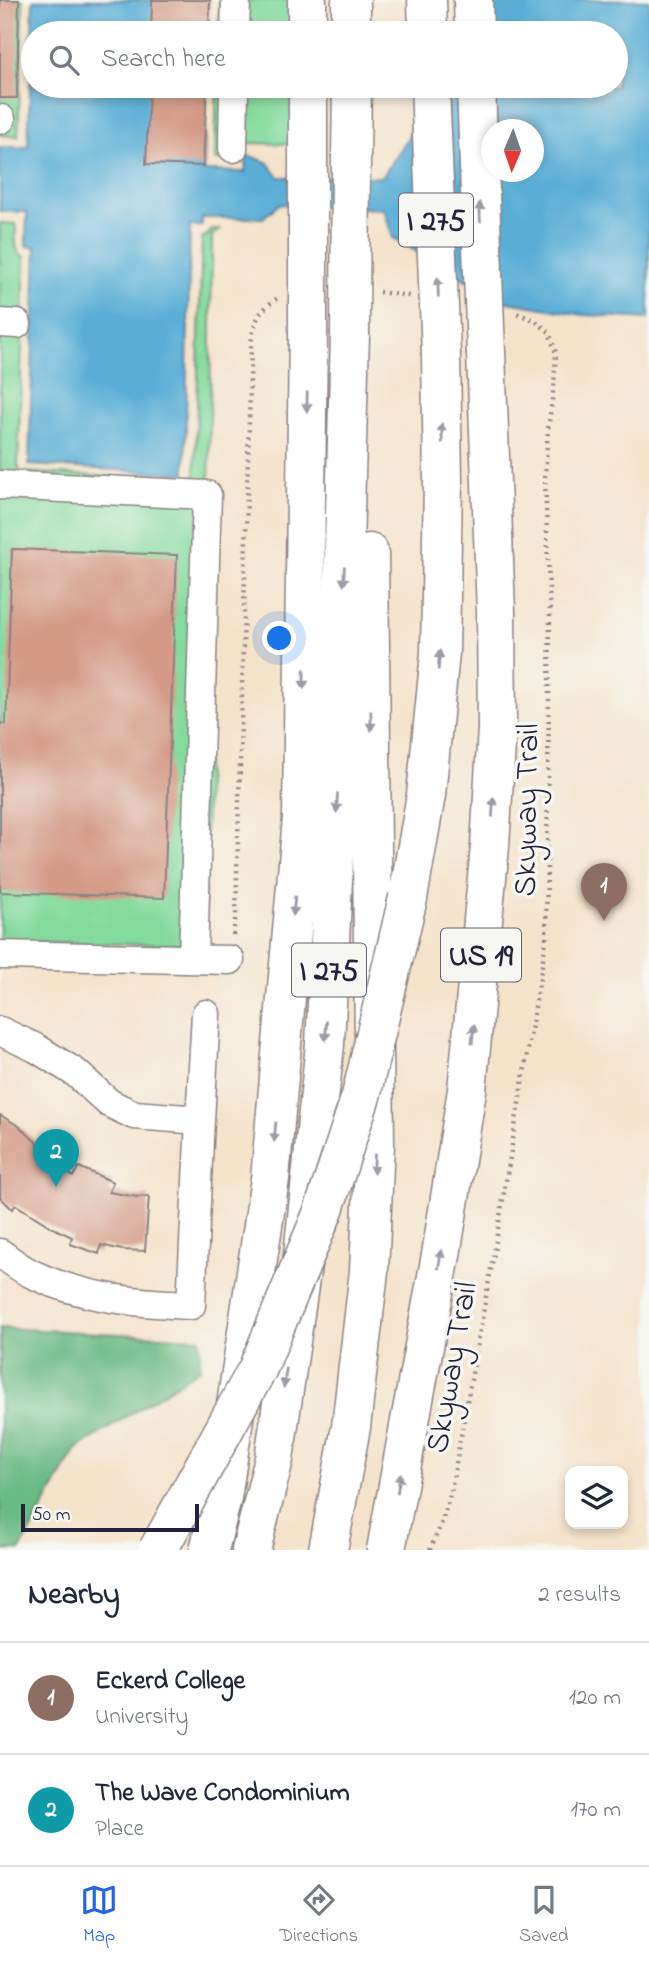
<!DOCTYPE html>
<style>
body{margin:0;font-family:"Indie Flower",sans-serif;background:#f2f2f3;color:#1f2937}
.controls{position:absolute;right:21px;bottom:21px;display:grid;overflow:hidden;border-radius:14px;box-shadow:0 4px 10px #0003}
.controls button{width:63px;height:63px;display:grid;place-items:center;padding:0;border:0;border-bottom:2px solid #e0e1e3;background:#fff;color:#1f2937;font:35px sans-serif}
.compass{position:absolute;left:481px;top:119px;width:63px;height:63px;border-radius:50%;background:#fff;box-shadow:0 4px 10px #0003;rotate:182deg}
.scale{position:absolute;left:21px;bottom:18px;width:178px;box-sizing:border-box;padding-left:7px;border:4px solid #22223b;border-top:0;font-size:19px;line-height:24px;white-space:nowrap;color:#22223b;-webkit-text-stroke:5px #f6f6f2;paint-order:stroke}
.you{position:absolute;left:280px;top:639px;width:24px;height:24px;margin:-18px;border:5px solid #fff;border-radius:50%;background:#1a73e8;box-shadow:0 0 0 10px #1a73e833}
.badge{display:grid;place-items:center;width:46px;height:46px;border-radius:50%;background:#2563eb;color:#fff;font-size:23px;font-weight:700}
.pin{position:absolute;translate:-50% -58px;filter:drop-shadow(0 2px 4px #0008)}
.pin::after{content:'';position:absolute;top:37px;width:24px;height:21px;background:inherit;clip-path:polygon(0 0,100% 0,50% 100%)}
.list{margin:0;padding:0;list-style:none}
h2{display:flex;justify-content:space-between;align-items:center;height:91px;margin:0;padding:0 28px;font-size:30px}
h2 small{font-size:23px;font-weight:400;color:#747a83}
.list li{display:grid;grid-template-columns:46px 1fr auto;gap:21px;align-items:center;box-sizing:border-box;height:112px;padding:0 28px;border-top:2px solid #e0e1e3}
.list b{display:block;font-size:26px;white-space:nowrap}
.list p{margin:0;font-size:23px;white-space:nowrap;color:#747a83}
.list em{font-size:23px;font-style:normal;color:#747a83}
.icon{flex:none;width:38px;height:38px;fill:none;stroke:currentColor;stroke-width:2;stroke-linecap:round;stroke-linejoin:round}
.map{position:relative;flex:none;width:649px;height:1550px;overflow:hidden}
.search{position:absolute;background:#fff;box-shadow:0 4px 10px #0003;left:21px;right:21px;top:21px;height:77px;display:flex;align-items:center;gap:18px;box-sizing:border-box;padding:0 24px;border-radius:38px;color:#747a83;font-size:26px}
.sheet{height:315px;background:#fff}
nav{display:flex;justify-content:space-around;align-items:center;box-sizing:border-box;height:98px;border-top:2px solid #e0e1e3;background:#fff;font-size:19px;color:#747a83}
nav a{display:grid;justify-items:center;gap:4px}
nav .on{color:#2563eb}
.map>svg:first-child{display:block}
.green{fill:#84da9d;stroke:#537e6c;stroke-width:2}
.forest{fill:#6bba84;stroke:#466e60;stroke-width:2}
.water{fill:#5aaed6;stroke:#3e6888;stroke-width:2;fill-rule:evenodd}
.building{fill:#d49a85}
.lines{fill:none;stroke-linecap:round;stroke-linejoin:round}
.minor-casing{stroke:#8b8283;stroke-width:31}
.highway-casing{stroke:#8b8283;stroke-width:41}
.path{stroke:#8b8283;stroke-width:4.5;stroke-dasharray:2 5;stroke-linecap:butt}
.minor{stroke:#fff;stroke-width:28}
.highway{stroke:#fff;stroke-width:38}
.highway-bridge-casing{stroke:#8b8283;stroke-width:41;stroke-linecap:butt}
.highway-bridge{stroke:#fff;stroke-width:38}
.oneway{fill:#9c9ca7}
.labels{text-anchor:middle;stroke-width:7;stroke-linejoin:round;paint-order:stroke}
.shield{fill:#f6f6f2;stroke:#626272;stroke-width:2}
.shield-label{font-size:30px;font-weight:bold;fill:#22223b}
.street-label{font-size:32px;fill:#22223b;stroke:#f6f6f2}
</style>
<div class="map">
<svg width="649" height="1550" viewBox="0 0 649 1550">
<rect width="100%" height="100%" fill="#f6f6f2"/>
<filter id="ink" filterUnits="userSpaceOnUse"><feTurbulence type="fractalNoise" baseFrequency=".0143" numOctaves="2"/><feDisplacementMap in="SourceGraphic" scale="14" xChannelSelector="R" yChannelSelector="G"/><feConvolveMatrix kernelMatrix="1 2 1 2 8 2 1 2 1" color-interpolation-filters="sRGB"/></filter>
<filter id="wash" filterUnits="userSpaceOnUse"><feTurbulence type="fractalNoise" baseFrequency=".00686" numOctaves="4" result="noise"/><feDisplacementMap in="SourceGraphic" scale="28" xChannelSelector="R" yChannelSelector="G"/><feGaussianBlur stdDeviation="1.57" result="paint"/><feColorMatrix in="noise" values="0 0 0 0 0 0 0 0 0 0 0 0 0 0 0 0 0 1.4 0 .05"/><feComposite in="paint" operator="in"/></filter>
<g filter="url(#wash)">
<rect width="100%" height="100%" fill="#f4e3cb"/>
<path class="green" d="M0,0H23L18,136L0,135Z
M219,0H291L293,33H218Z
M217,86H295L296,144L245,143L236,160H215Z
M0,223L16,224C16,236 12,251 25,257L18,465L20,472L193,481L195,474L202,238L208,235L211,230H220L212,235L204,946L0,941Z"/>
<path class="forest" d="M0,1328L200,1338V1369L75,1450L20,1550H0Z"/>
<path class="water" d="M33,0H209L208,33H33V86H206L204,171L245,172L247,155L267,162L279,177H382L403,146L437,86H616V33H467L486,0H649V319L584,315L502,301L393,238L384,209L279,204L263,218H202V226H190L185,474L29,465L36,247L26,246L27,212L0,211V147H28ZM491,130H534V172H491Z"/>
<g id="blocks">
<path class="building" d="M0,0H19L17,98H0Z
M152,0H210L209,33H151Z
M149,86H207L203,166L146,164Z
M12,549L177,555L164,898L0,892V723L6,724Z
M0,1115L19,1126L73,1177L79,1167L113,1182L109,1192L137,1197L149,1196L145,1251L122,1250L101,1245L99,1254L70,1244L72,1237L53,1228L16,1205L12,1209L0,1197Z"/>
</g>
</g>
<g filter="url(#ink)">
<use href="#blocks" fill-opacity="0" stroke="#8b8283" stroke-width="2"/>
<g class="lines">
<g class="minor-casing">
<path id="minor" d="M235,33L236,0
M0,119H1
M233,148L234,86
M0,323L17,324
M0,485L207,495L193,959
M0,955L230,960
M0,1031L36,1048L76,1073L109,1103L134,1115L200,1120L191,1305C136,1303 82,1298 32,1274C21,1269 10,1260 0,1253
M200,1120L206,1014"/>
</g>
<g class="highway-casing">
<path id="highway" d="M307,0V33
M351,0V33
M427,0L428,33
M473,0L474,33
M351,155L352,86
M408,898L426,795L440,653L443,481L441,355
M209,1550L222,1498L270,1179L302,818L308,334
M251,1550L274,1459L302,1265L325,1044L337,797L350,334
M328,1550L351,1427L369,1271L375,1144L369,553
M386,1550L441,1255L467,1090L490,846L497,728L496,612L486,353"/>
</g>
<path class="path" d="M379,292L409,296
M233,935L236,914L251,345C254,321 258,311 279,297
M430,1550L442,1522L451,1491L495,1247L546,941L550,616L545,477L548,429L554,386L556,353L549,332L534,320L514,312"/>
<use href="#minor" class="minor"/>
<use href="#highway" class="highway"/>
<g class="highway-bridge-casing">
<path id="highway-bridge" d="M430,86L441,355
M476,86L486,353
M308,94V334
M350,334L351,155
M158,1550L258,1368L323,1212L361,1096L408,898"/>
</g>
<use href="#highway-bridge" class="highway-bridge"/>
</g>
<defs><path id="oneway-solid" d="M-6-.8H1V-3.2L6.5 0L1 3.2V.8H-6Z" transform="scale(1.75)"/></defs>
<g class="oneway">
<use href="#oneway-solid" transform="translate(480 212) rotate(-92)"/>
<use href="#oneway-solid" transform="translate(438 287) rotate(-92)"/>
<use href="#oneway-solid" transform="translate(307 402) rotate(91)"/>
<use href="#oneway-solid" transform="translate(442 433) rotate(-91)"/>
<use href="#oneway-solid" transform="translate(344 576) rotate(92)"/>
<use href="#oneway-solid" transform="translate(439 660) rotate(-85)"/>
<use href="#oneway-solid" transform="translate(304 679) rotate(91)"/>
<use href="#oneway-solid" transform="translate(371 721) rotate(89)"/>
<use href="#oneway-solid" transform="translate(337 803) rotate(93)"/>
<use href="#oneway-solid" transform="translate(493 807) rotate(-87)"/>
<use href="#oneway-solid" transform="translate(294 906) rotate(95)"/>
<use href="#oneway-solid" transform="translate(326 1031) rotate(93)"/>
<use href="#oneway-solid" transform="translate(473 1034) rotate(-84)"/>
<use href="#oneway-solid" transform="translate(275 1132) rotate(95)"/>
<use href="#oneway-solid" transform="translate(374 1164) rotate(93)"/>
<use href="#oneway-solid" transform="translate(440 1259) rotate(-80)"/>
<use href="#oneway-solid" transform="translate(285 1378) rotate(98)"/>
<use href="#oneway-solid" transform="translate(399 1483) rotate(-80)"/>
</g>
</g>
<g class="labels">
<g class="shield">
<rect x="399" y="193.5" width="74" height="53" rx="5"/>
<rect x="441" y="928.5" width="80" height="53" rx="5"/>
<rect x="292" y="943.5" width="74" height="53" rx="5"/>
</g>
<g class="shield-label">
<text x="436" y="230">I 275</text>
<text x="481" y="965">US 19</text>
<text x="329" y="980">I 275</text>
</g>
<g class="street-label">
<text transform="translate(525 810) rotate(-89)" y="11">Skyway Trail</text>
<text transform="translate(450 1367) rotate(-80)" y="11">Skyway Trail</text>
</g>
</g>
</svg>
<div class="controls">
<button><svg class="icon" aria-label="layers" viewBox="0 0 24 24"><path d="M12 4l9 5-9 5-9-5zM3 14l9 5 9-5"/></svg></button>
</div>
<svg class="compass" viewBox="-18 -18 36 36"><path d="M0-13l5 13h-10z" fill="#e53935"/><path d="M0 13l5-13h-10z" fill="#747a83"/></svg>
<div class="scale">50 m</div>
<div class="you"></div>
<div class="pin badge" style="left:604px;top:921px;background:#8d6e63">1</div>
<div class="pin badge" style="left:56px;top:1187px;background:#0f9aa8">2</div>
<div class="search"><svg class="icon" aria-label="search" viewBox="0 0 24 24"><circle cx="10" cy="10" r="6"/><path d="M15 15l6 6"/></svg>Search here</div>
</div>
<section class="sheet">
<h2>Nearby<small>2 results</small></h2>
<ul class="list">
<li><span class="badge" style="background:#8d6e63">1</span><div><b>Eckerd College</b><p>University</p></div><em>120 m</em></li>
<li><span class="badge" style="background:#0f9aa8">2</span><div><b>The Wave Condominium</b><p>Place</p></div><em>170 m</em></li>
</ul>
</section>
<nav>
<a class="on"><svg class="icon" aria-label="map" viewBox="0 0 24 24"><path d="M3 6l6-2 6 2 6-2v14l-6 2-6-2-6 2zM9 4v14M15 6v14"/></svg>Map</a>
<a><svg class="icon" aria-label="directions" viewBox="0 0 24 24"><path d="M12 3l9 9-9 9-9-9zM9 14v-3h6M13 9l2 2-2 2"/></svg>Directions</a>
<a><svg class="icon" aria-label="saved" viewBox="0 0 24 24"><path d="M7 4h10v16l-5-4-5 4z"/></svg>Saved</a>
</nav>
